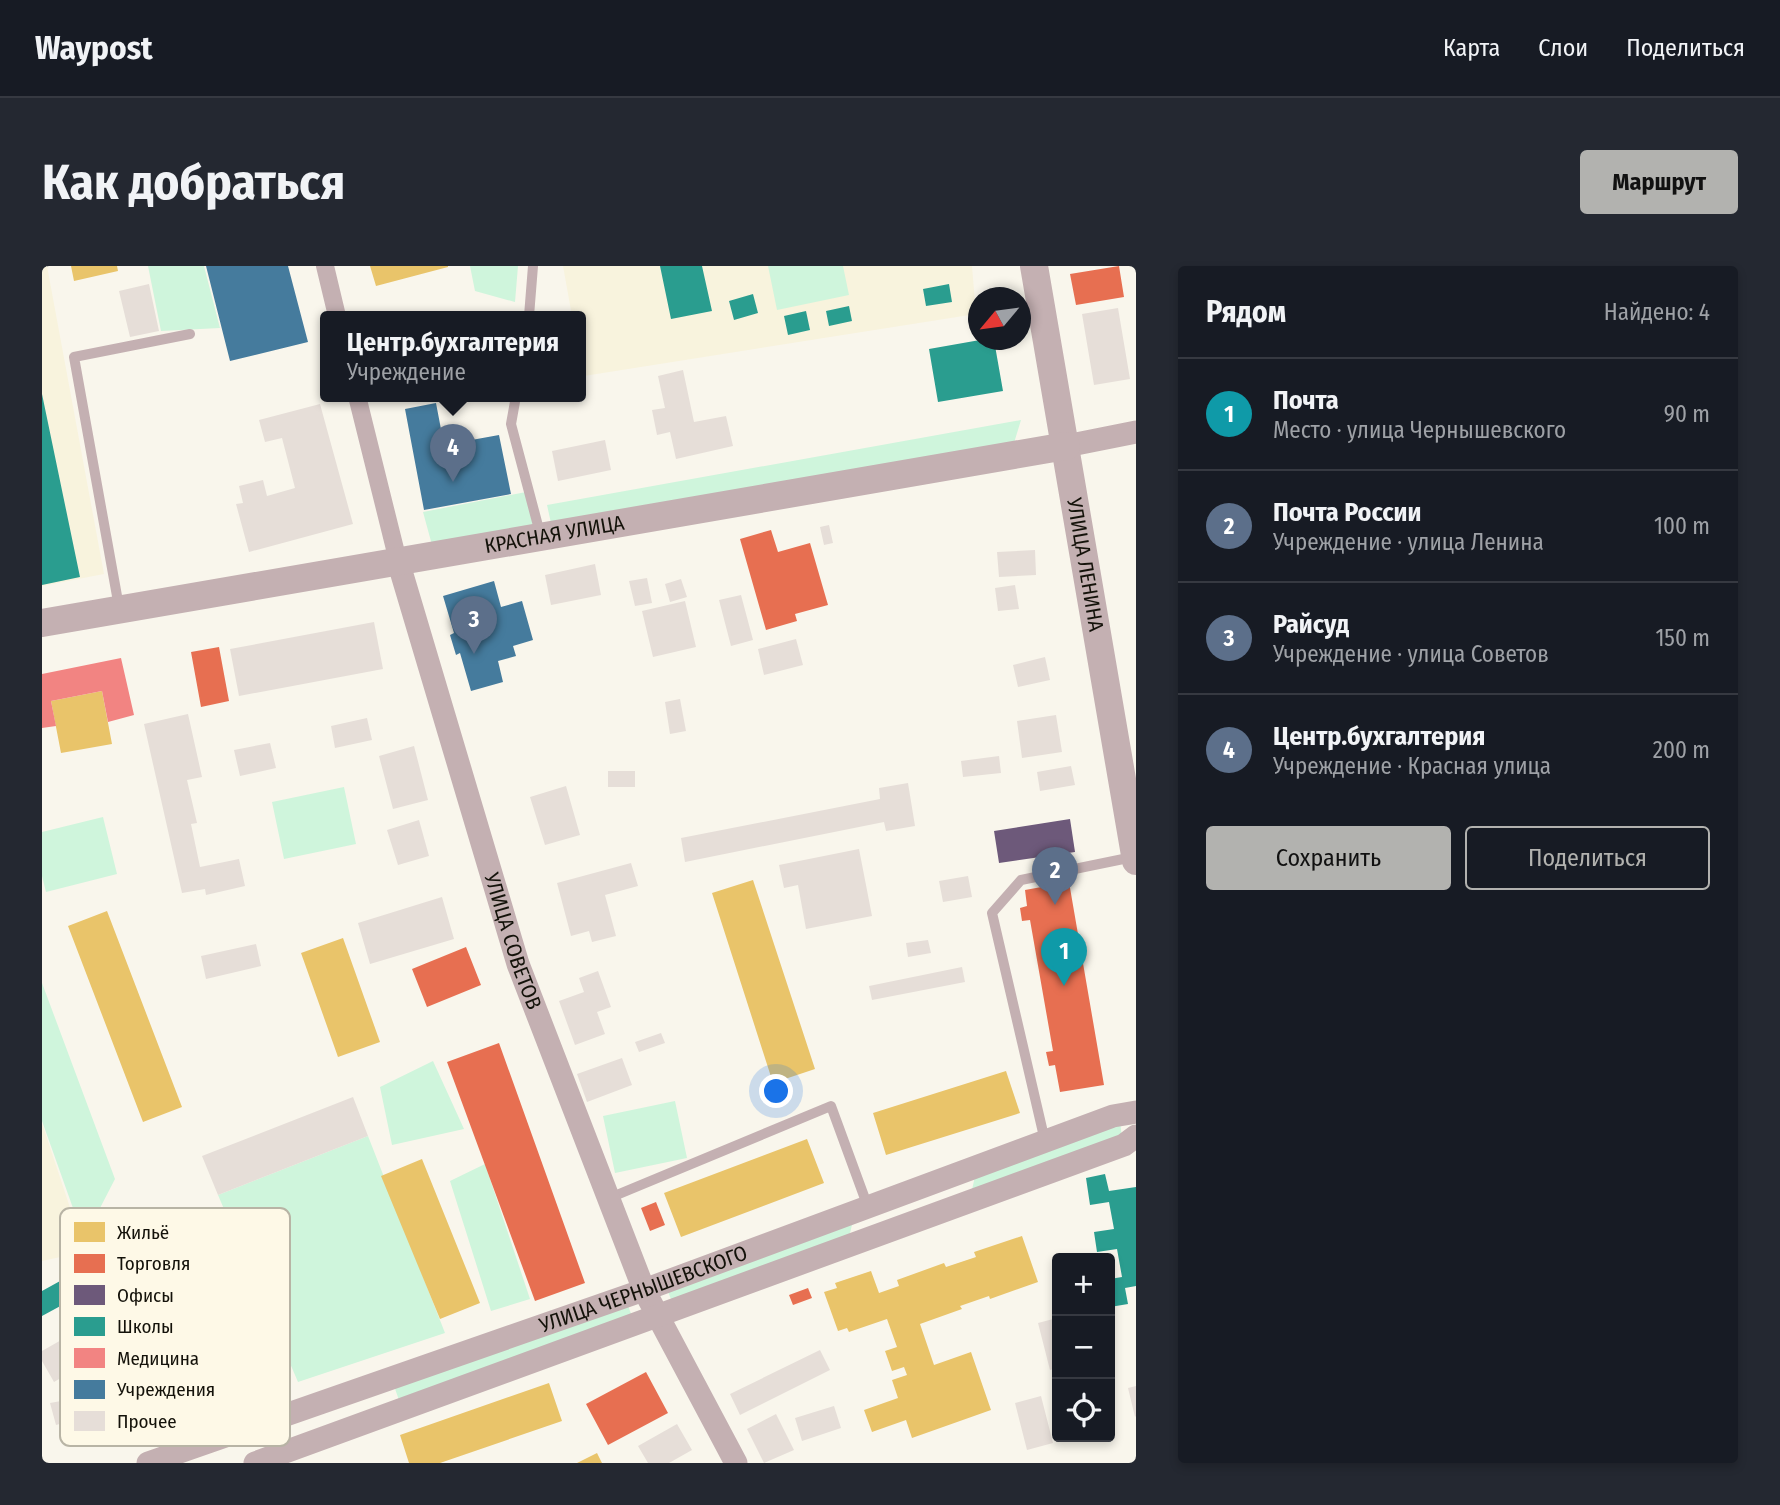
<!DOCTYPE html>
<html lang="ru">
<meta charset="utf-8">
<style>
body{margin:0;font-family:"Fira Sans Condensed",sans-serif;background:#242831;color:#f1f3f6}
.controls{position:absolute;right:21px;bottom:21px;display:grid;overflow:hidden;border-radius:7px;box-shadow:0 4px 10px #0003}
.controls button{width:63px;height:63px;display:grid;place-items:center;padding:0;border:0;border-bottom:2px solid #363941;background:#171b24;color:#f1f3f6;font:35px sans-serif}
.compass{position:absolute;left:926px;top:21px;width:63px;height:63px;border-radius:50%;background:#171b24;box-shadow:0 4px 10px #0003;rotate:241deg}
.you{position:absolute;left:735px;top:826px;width:24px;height:24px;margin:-18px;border:5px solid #fff;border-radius:50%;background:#1a73e8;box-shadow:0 0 0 10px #1a73e833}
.badge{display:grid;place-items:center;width:46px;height:46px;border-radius:50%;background:#b2b2af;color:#fff;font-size:23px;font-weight:700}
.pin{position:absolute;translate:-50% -58px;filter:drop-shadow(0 2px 4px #0008)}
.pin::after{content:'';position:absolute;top:37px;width:24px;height:21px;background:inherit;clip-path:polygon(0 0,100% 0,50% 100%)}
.popup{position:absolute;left:278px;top:45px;width:266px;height:91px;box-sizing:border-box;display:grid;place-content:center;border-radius:7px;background:#171b24;filter:drop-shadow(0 2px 5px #0005);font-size:23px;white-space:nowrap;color:#9ea1a6}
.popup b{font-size:26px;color:#f1f3f6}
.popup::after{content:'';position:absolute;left:50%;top:100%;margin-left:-14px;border:14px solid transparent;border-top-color:#171b24}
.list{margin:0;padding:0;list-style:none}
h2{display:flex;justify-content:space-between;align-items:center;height:91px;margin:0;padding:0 28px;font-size:30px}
h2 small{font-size:23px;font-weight:400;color:#9ea1a6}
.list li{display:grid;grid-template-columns:46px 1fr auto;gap:21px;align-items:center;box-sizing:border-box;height:112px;padding:0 28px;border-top:2px solid #363941}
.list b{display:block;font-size:26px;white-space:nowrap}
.list p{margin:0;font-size:23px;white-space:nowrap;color:#9ea1a6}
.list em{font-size:23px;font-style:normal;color:#9ea1a6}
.actions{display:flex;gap:14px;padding:21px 28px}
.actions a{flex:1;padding:16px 0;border:2px solid #b2b2af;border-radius:7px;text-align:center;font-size:24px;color:#b2b2af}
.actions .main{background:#b2b2af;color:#111}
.icon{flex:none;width:38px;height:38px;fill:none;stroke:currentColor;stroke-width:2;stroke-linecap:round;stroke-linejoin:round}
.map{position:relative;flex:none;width:1094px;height:1197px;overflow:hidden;border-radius:7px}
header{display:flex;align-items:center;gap:42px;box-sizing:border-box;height:98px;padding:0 35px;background:#171b24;border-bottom:2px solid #363941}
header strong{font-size:33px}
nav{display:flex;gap:38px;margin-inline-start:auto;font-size:24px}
.intro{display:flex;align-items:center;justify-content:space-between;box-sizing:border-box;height:168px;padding:0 42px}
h1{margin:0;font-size:49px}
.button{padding:18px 32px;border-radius:7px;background:#b2b2af;color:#111;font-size:24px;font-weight:700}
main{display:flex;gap:42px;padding:0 42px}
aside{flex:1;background:#171b24;border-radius:7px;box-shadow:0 4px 10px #0003}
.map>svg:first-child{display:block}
.built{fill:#f8f3dd}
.green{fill:#cff5dc}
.homes{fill:#e9c46a}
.shops{fill:#e76f51}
.offices{fill:#6d597a}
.schools{fill:#2a9d8f}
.health{fill:#f28482}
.public{fill:#457b9d}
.building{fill:#e6ded8}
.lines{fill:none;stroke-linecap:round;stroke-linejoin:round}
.service{stroke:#c4b0b2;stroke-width:10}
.pedestrian{stroke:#c4b0b2;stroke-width:18}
.minor{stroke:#c4b0b2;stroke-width:23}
.tertiary{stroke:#c4b0b2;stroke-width:28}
.labels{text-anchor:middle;stroke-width:7;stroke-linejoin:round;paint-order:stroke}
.street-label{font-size:21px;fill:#14120a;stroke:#fef9e7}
.key{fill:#fef9e7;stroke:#b8b4a5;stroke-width:2}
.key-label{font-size:19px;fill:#14120a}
</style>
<header>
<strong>Waypost</strong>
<nav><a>Карта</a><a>Слои</a><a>Поделиться</a></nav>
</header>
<div class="intro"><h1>Как добраться</h1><a class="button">Маршрут</a></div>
<main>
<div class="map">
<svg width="1094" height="1197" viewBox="0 0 1094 1197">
<rect width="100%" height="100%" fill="#f9f6ec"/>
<path class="built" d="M0,0H5L62,308L0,320Z
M521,0H930L934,48L542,110L539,93V50H530Z
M0,857L47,999L36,1005L23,990L0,995Z"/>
<path class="green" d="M106,0H162L178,62L119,65Z
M428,0H476L473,36L433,25Z
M726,0H801L807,29L735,44Z
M979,154L972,177L509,257L505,239Z
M484,226L492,264L390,279L381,246Z
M302,521L314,578L242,593L230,536Z
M61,551L75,608L4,626L0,610V566Z
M0,717L73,913L42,973L0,855Z
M391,795L422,863L350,879L338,821Z
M633,835L645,892L573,907L561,850Z
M1078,855L1080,872L929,928L934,906Z
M326,870L403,1067L256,1116L176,929Z
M443,898L488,1033L449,1045L408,915Z
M812,950L806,976L631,1038L624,1021Z
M45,994L123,1006L159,1115L127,1125Z
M585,1037L591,1053L358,1137L351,1117Z"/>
<path class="homes" d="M29,0H75L76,5L32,15Z
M328,0H406V1L334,20Z
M60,425L70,478L19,487L9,435Z
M711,614L773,803L731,817L670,627Z
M65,645L140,841L101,856L26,660Z
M301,672L338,776L296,791L259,687Z
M964,805L978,847L844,889L831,847Z
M765,873L782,917L639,971L622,927Z
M380,893L438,1037L398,1053L339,910Z
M980,970L996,1016L948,1033L947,1030L918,1040L920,1043L878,1058L892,1099L929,1086L949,1144L870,1172L864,1154L830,1166L822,1144L856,1132L850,1114L865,1109L862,1101L850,1105L843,1085L855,1081L845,1053L807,1066L805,1062L796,1065L782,1026L795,1022L793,1017L829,1005L837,1027L857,1020L855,1014L902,997L904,1001L934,991L932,986Z
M507,1117L520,1155L398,1197H367L358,1169Z
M555,1187L560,1197H535Z"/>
<path class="shops" d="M1077,0L1082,31L1034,39L1028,8Z
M729,264L736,286L768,277L786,339L753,348L755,355L724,364L698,273Z
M177,381L187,435L159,441L149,386Z
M1027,616L1062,819L1018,826L1013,799L1007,800L1004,786L1011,785L988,654L980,655L978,642L985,640L983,624Z
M424,681L439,719L385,741L370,703Z
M457,777L543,1017L493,1035L405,796Z
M614,936L623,959L608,965L599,942Z
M766,1022L770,1032L751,1039L747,1029Z
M604,1106L626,1147L566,1179L544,1138Z"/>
<path class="offices" d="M1028,553L1033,586L957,597L952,565Z"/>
<path class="schools" d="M618,0H660L670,45L629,53Z
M907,18L910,36L884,40L881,23Z
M711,28L716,47L692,54L687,35Z
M807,40L810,55L787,60L784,45Z
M764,45L768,64L746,69L742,50Z
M938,74H952L961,125L896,136L887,83Z
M0,128L38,311L0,319Z
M1063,908L1067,925L1094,921V1020L1083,1022L1086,1038L1068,1041V1013L1080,1011L1075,983L1055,986L1052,966L1072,963L1067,936L1048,939L1044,912Z
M47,999L57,1019L0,1050V1025Z"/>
<path class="health" d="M79,392L92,449L66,456L60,425L9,435L14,460L0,462V408Z"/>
<path class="public" d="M164,0H246L266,76L188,95Z
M394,137L402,179L457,169L469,228L382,244L363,143Z
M452,315L459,341L480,335L491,374L471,380L474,390L456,395L461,416L429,425L418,387L414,389L408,369L412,367L401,330Z"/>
<path class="building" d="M107,18L117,65L88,71L77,25Z
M1076,42L1088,113L1052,119L1040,48Z
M641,104L652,156L684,150L691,180L634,193L628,166L615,169L610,144L623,142L616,110Z
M278,138L311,258L207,286L194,238L201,237L197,220L221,214L225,230L253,222L240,172L223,176L217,154Z
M563,174L569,204L516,215L510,185Z
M787,259L791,277L782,279L778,261Z
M993,284L994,309L957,311L955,286Z
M553,298L559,329L509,339L503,309Z
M605,312L610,337L593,340L587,315Z
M639,313L645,331L628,336L623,318Z
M973,319L977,343L956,345L953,322Z
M699,329L711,374L689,380L677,334Z
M643,335L654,381L611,391L600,345Z
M332,356L341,403L197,430L188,383Z
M754,373L761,399L722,409L716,383Z
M1003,391L1008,414L976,421L971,399Z
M638,433L644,465L628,468L623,436Z
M146,448L160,511L145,514L155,557L149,558L158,601L197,593L203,620L164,629L163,623L140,627L102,458Z
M1014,449L1020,486L980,492L975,455Z
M325,452L330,474L293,482L289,460Z
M228,477L234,502L198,510L192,484Z
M372,480L386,534L351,543L337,490Z
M957,490L959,507L921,511L919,495Z
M1029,500L1033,519L998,525L995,506Z
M566,505H593V521H566Z
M866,517L873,560L844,565L842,556L643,596L639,572L838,533L837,522Z
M524,520L538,569L503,579L488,531Z
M377,554L387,590L356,599L345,564Z
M817,583L830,650L764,663L756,619L742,622L737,599Z
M589,597L596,620L563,629L574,670L550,676L547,665L529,670L515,617Z
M926,610L930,631L901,636L897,615Z
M400,631L412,673L328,698L316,657Z
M886,674L889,687L866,691L864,677Z
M214,678L219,700L164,713L159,690Z
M920,701L923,716L830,734L827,720Z
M556,705L569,741L555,746L563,768L533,779L517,735L542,726L537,712Z
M619,767L623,777L597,786L593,776Z
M580,792L590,819L545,836L535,808Z
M311,831L326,870L176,929L160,890Z
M185,966L246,1111L206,1128L145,983Z
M1015,1052V1102L1008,1104L996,1057Z
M35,1065L51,1093L12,1116L0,1095V1085Z
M778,1084L788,1104L698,1149L688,1128Z
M94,1110L118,1153L89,1169L65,1127Z
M1094,1120V1150L1093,1151L1086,1122Z
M999,1130L1011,1177L985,1184L973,1137Z
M19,1135L25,1156L14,1159L8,1137Z
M792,1140L799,1162L760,1175L753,1152Z
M734,1148L752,1184L722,1197L705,1163Z
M635,1158L650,1184L627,1197H606L596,1180Z"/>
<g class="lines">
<path class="service" d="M487,50L491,0
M474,130L469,158L499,271
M77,341L32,91L148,68
M1003,875L950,647L979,614L1091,591
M565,933L789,840L826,941"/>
<path class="pedestrian" d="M283,0L295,50
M315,130L356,295"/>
<g class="minor">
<path d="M1024,180L1094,166"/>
<path id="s1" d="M356,295L476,698L602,1024L694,1197"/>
<path id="s2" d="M106,1197L602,1024L1071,850L1094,846"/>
<path d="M213,1197L1082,879L1094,870"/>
</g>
<g class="tertiary">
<path id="s3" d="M992,0L1094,595"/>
<path id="s4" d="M0,357L1024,180"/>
</g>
</g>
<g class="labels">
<g class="street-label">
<text dy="7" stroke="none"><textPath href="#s4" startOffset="520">КРАСНАЯ УЛИЦА</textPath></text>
<text dy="7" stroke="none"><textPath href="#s3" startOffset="303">УЛИЦА ЛЕНИНА</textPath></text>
<text dy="7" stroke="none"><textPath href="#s1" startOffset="397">УЛИЦА СОВЕТОВ</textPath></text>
<text dy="7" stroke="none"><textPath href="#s2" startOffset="525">УЛИЦА ЧЕРНЫШЕВСКОГО</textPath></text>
</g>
</g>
<rect x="18" y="942" width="230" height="238" rx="10" class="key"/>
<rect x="32" y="956" width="31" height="20" fill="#e9c46a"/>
<rect x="32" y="988" width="31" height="19" fill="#e76f51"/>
<rect x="32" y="1019" width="31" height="20" fill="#6d597a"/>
<rect x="32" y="1051" width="31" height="19" fill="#2a9d8f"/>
<rect x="32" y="1082" width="31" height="20" fill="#f28482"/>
<rect x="32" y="1114" width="31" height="19" fill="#457b9d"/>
<rect x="32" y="1145" width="31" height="20" fill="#e6ded8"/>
<g class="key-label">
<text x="75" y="973">Жильё</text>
<text x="75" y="1004">Торговля</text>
<text x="75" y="1036">Офисы</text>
<text x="75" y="1067">Школы</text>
<text x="75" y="1099">Медицина</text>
<text x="75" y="1130">Учреждения</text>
<text x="75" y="1162">Прочее</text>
</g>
</svg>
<div class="controls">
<button>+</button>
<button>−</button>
<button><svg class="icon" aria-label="locate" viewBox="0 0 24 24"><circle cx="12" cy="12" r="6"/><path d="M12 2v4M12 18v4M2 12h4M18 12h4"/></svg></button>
</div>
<svg class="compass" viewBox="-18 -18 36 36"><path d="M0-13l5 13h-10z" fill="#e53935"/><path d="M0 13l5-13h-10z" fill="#9ea1a6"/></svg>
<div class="you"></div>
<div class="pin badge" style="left:1022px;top:720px;background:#0f9aa8">1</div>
<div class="pin badge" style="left:1013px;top:639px;background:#5c6f8a">2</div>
<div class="pin badge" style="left:432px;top:388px;background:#5c6f8a">3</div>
<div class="pin badge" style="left:411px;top:216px;background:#5c6f8a">4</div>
<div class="popup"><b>Центр.бухгалтерия</b>Учреждение</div>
</div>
<aside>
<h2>Рядом<small>Найдено: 4</small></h2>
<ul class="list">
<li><span class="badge" style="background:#0f9aa8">1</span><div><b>Почта</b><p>Место · улица Чернышевского</p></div><em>90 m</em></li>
<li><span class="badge" style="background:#5c6f8a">2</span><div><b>Почта России</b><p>Учреждение · улица Ленина</p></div><em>100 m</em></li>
<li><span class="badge" style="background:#5c6f8a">3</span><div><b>Райсуд</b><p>Учреждение · улица Советов</p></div><em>150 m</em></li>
<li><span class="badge" style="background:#5c6f8a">4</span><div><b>Центр.бухгалтерия</b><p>Учреждение · Красная улица</p></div><em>200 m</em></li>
</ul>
<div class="actions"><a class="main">Сохранить</a><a>Поделиться</a></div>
</aside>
</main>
